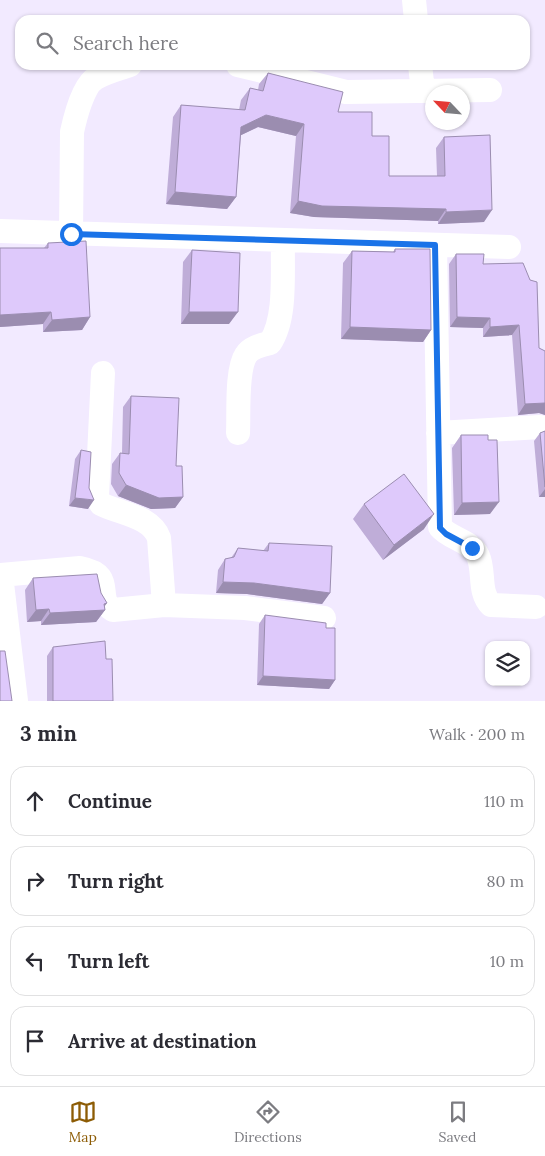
<!DOCTYPE html>
<meta charset="utf-8">
<style>
body{margin:0;font-family:Lora,serif;background:#f2f2f3;color:#2b2b33}
.controls{position:absolute;right:15px;bottom:15px;display:grid;overflow:hidden;border-radius:10px;box-shadow:0 1px 4px #0004}
.controls button{width:45px;height:45px;display:grid;place-items:center;padding:0;border:0;border-bottom:1px solid #e1e1e2;background:#fff;color:#2b2b33;font:25px sans-serif}
.compass{position:absolute;left:425px;top:85px;width:45px;height:45px;border-radius:50%;background:#fff;box-shadow:0 1px 4px #0004;rotate:296deg}
.stop{position:absolute;width:15px;height:15px;margin:-11px;border:4px solid #1a73e8;border-radius:50%;background:#fff}
.stop.end{background:#1a73e8;border-color:#fff;box-shadow:0 1px 5px #0008}
.list{margin:0;padding:0;list-style:none}
h2{display:flex;justify-content:space-between;align-items:center;height:65px;margin:0;padding:0 20px;font-size:21px}
h2 small{font-size:16px;font-weight:400;color:#7c7c81}
.list li{display:grid;grid-template-columns:32px 1fr auto;gap:15px;align-items:center;box-sizing:border-box;height:70px;margin:0 10px 10px;padding:0 10px;border:1px solid #e1e1e2;border-radius:15px}
.list b{display:block;font-size:19px;white-space:nowrap}
.list em{font-size:16px;font-style:normal;color:#7c7c81}
.icon{flex:none;width:28px;height:28px;fill:none;stroke:currentColor;stroke-width:2;stroke-linecap:round;stroke-linejoin:round}
.map{position:relative;flex:none;width:545px;height:701px;overflow:hidden}
.search{position:absolute;background:#fff;box-shadow:0 1px 4px #0004;left:15px;right:15px;top:15px;height:55px;display:flex;align-items:center;gap:12px;box-sizing:border-box;padding:0 18px;border-radius:15px;color:#7c7c81;font-size:19px}
.sheet{height:385px;background:#fff}
nav{display:flex;justify-content:space-around;align-items:center;box-sizing:border-box;height:70px;border-top:1px solid #e1e1e2;background:#fff;font-size:14px;color:#7c7c81}
nav a{display:grid;justify-items:center;gap:2px}
nav .on{color:#8d5c05}
.map>svg:first-child{display:block}
.lines{fill:none;stroke-linecap:round;stroke-linejoin:round}
.minor{stroke:#fff;stroke-width:24}
.wall{fill:#bfadd8}
.shaded-wall{fill:#9b8db0}
.building{fill:#dec9fb;stroke:#9b8db0}
.route{stroke:#1a73e8;stroke-width:6}
</style>
<div class="map">
<svg width="545" height="701" viewBox="0 0 545 701">
<rect width="100%" height="100%" fill="#f2eaff"/>
<g class="lines">
<path class="minor" d="M414,0L416,20
M238,65L346,92L490,90
M420,65L423,91
M0,231L509,247
M71,234L72,132C75,118 83,85 96,78C106,72 119,69 130,65
M435,245L440,527C450,539 472,541 478,556C485,571 478,592 491,605L536,607
M103,373L97,497L101,504C121,514 151,516 159,538L164,605
M238,433C239,414 236,370 246,355C251,347 262,345 270,343C287,318 282,270 283,240
M438,433L540,427
M0,575L80,568C118,575 93,598 113,610L164,605L245,608L324,618
M1,575L16,701"/>
</g>
<path class="wall" d="M268,73L338,112L372,136L389,176H437L436,148L444,137L484,222L438,224V221L314,217L290,213L296,136L258,127L241,135L236,197L227,209L166,204L173,117L181,105L239,110L241,100L250,88L258,90L259,84Z
M48,243L90,317L82,330L43,332V324L0,327V248H44Z
M395,249L431,330L423,342L341,339L343,263L352,251L393,252Z
M192,250L229,324H181L183,262Z
M456,254L483,264L539,348L545,351V415L539,413L518,415L512,335L483,337V328L450,327L449,264Z
M131,396L176,466L183,497L175,508L151,509L118,496L111,484L112,464L120,453H122L123,407Z
M545,431V497H539L534,441L540,433Z
M461,435L488,440L490,514L454,515L452,448Z
M81,450L88,509L69,506L75,459Z
M364,504L424,529L383,560L353,519Z
M269,543L330,593L322,604L247,594L216,593L218,570L225,559L231,558L238,548L263,551Z
M33,578L101,593L105,610L96,622L41,625V621L27,622L25,590Z
M265,615L326,628L335,680L329,689L257,685L259,624Z
M53,647L106,659L113,701H47V656Z"/>
<path class="shaded-wall" d="M266,115L304,124L296,136L258,127L233,139L241,127Z
M175,192L236,197L227,209L166,204Z
M298,201L446,209L438,221L314,217L290,213Z
M492,210L484,222L438,224L446,212Z
M51,312L43,324L0,327V315Z
M189,312H238L229,324H181Z
M90,317L82,330L43,332L52,320Z
M457,317L490,318L483,328L450,327Z
M519,325L512,335L483,337L490,327Z
M350,327L431,330L423,342L341,339Z
M545,403V415L539,413L518,415L525,404Z
M126,485L183,497L175,508L151,509L118,496Z
M545,489V497H539Z
M75,498L94,500L88,509L69,506Z
M499,502L490,514L454,515L462,503Z
M434,514L424,529L383,560L394,545Z
M223,582L254,583L330,593L322,604L247,594L216,593Z
M107,603L102,610H105L96,622L41,625L50,613Z
M49,609L41,621L27,622L36,610Z
M263,676L335,680L329,689L257,685Z"/>
<path class="building" d="M268,73L343,92L338,112H372V136H389V176H445L444,137L490,135L492,210L446,212V209L322,206L298,201L304,124L266,115L241,127L236,197L175,192L181,105L245,110L250,88L263,91Z
M86,241L90,317L52,320L51,312L0,315V248H48V243Z
M395,249H430L431,330L350,327L352,251L395,252Z
M192,250L240,253L238,312H189Z
M456,254H484L483,264L523,263L530,280L537,282L539,348L545,351V403L525,404L519,325L490,327V318L457,317Z
M131,396L179,398L176,466H182L183,497L159,498L126,485L119,473L120,453L129,454Z
M545,431V487L540,433Z
M461,435H488V440H497L499,502L462,503Z
M81,450L91,452L89,488L94,500L75,498Z
M404,474L434,514L394,545L364,504Z
M269,543L332,546L330,593L254,583L223,582L225,559L234,557L238,548L268,551Z
M97,574L101,593L107,603L104,604L105,610L50,613L49,609L36,610L33,578Z
M265,615L326,623V628H335V680L263,676Z
M105,641L106,659H112L113,701H53V647Z
M0,651H5L12,701H0Z"/>
<g class="lines">
<path class="route" d="M71,234L435,245L440,528L446,534L472,548"/>
</g>
</svg>
<div class="controls">
<button><svg class="icon" aria-label="layers" viewBox="0 0 24 24"><path d="M12 4l9 5-9 5-9-5zM3 14l9 5 9-5"/></svg></button>
</div>
<svg class="compass" viewBox="-18 -18 36 36"><path d="M0-13l5 13h-10z" fill="#e53935"/><path d="M0 13l5-13h-10z" fill="#7c7c81"/></svg>
<div class="stop" style="left:71px;top:234px"></div>
<div class="stop end" style="left:472px;top:548px"></div>
<div class="search"><svg class="icon" aria-label="search" viewBox="0 0 24 24"><circle cx="10" cy="10" r="6"/><path d="M15 15l6 6"/></svg>Search here</div>
</div>
<section class="sheet">
<h2>3 min<small>Walk · 200 m</small></h2>
<ul class="list">
<li><svg class="icon" aria-label="ahead" viewBox="0 0 24 24"><path d="M12 20V5M6 11l6-6 6 6"/></svg><div><b>Continue</b></div><em>110 m</em></li>
<li><svg class="icon" aria-label="right" viewBox="0 0 24 24"><path d="M7 20v-9h11M14 6l5 5-5 5"/></svg><div><b>Turn right</b></div><em>80 m</em></li>
<li><svg class="icon" aria-label="left" viewBox="0 0 24 24"><path d="M17 20v-9H6M10 6l-5 5 5 5"/></svg><div><b>Turn left</b></div><em>10 m</em></li>
<li><svg class="icon" aria-label="arrive" viewBox="0 0 24 24"><path d="M6 21V4h12l-3 4 3 4H6"/></svg><div><b>Arrive at destination</b></div></li>
</ul>
</section>
<nav>
<a class="on"><svg class="icon" aria-label="map" viewBox="0 0 24 24"><path d="M3 6l6-2 6 2 6-2v14l-6 2-6-2-6 2zM9 4v14M15 6v14"/></svg>Map</a>
<a><svg class="icon" aria-label="directions" viewBox="0 0 24 24"><path d="M12 3l9 9-9 9-9-9zM9 14v-3h6M13 9l2 2-2 2"/></svg>Directions</a>
<a><svg class="icon" aria-label="saved" viewBox="0 0 24 24"><path d="M7 4h10v16l-5-4-5 4z"/></svg>Saved</a>
</nav>
